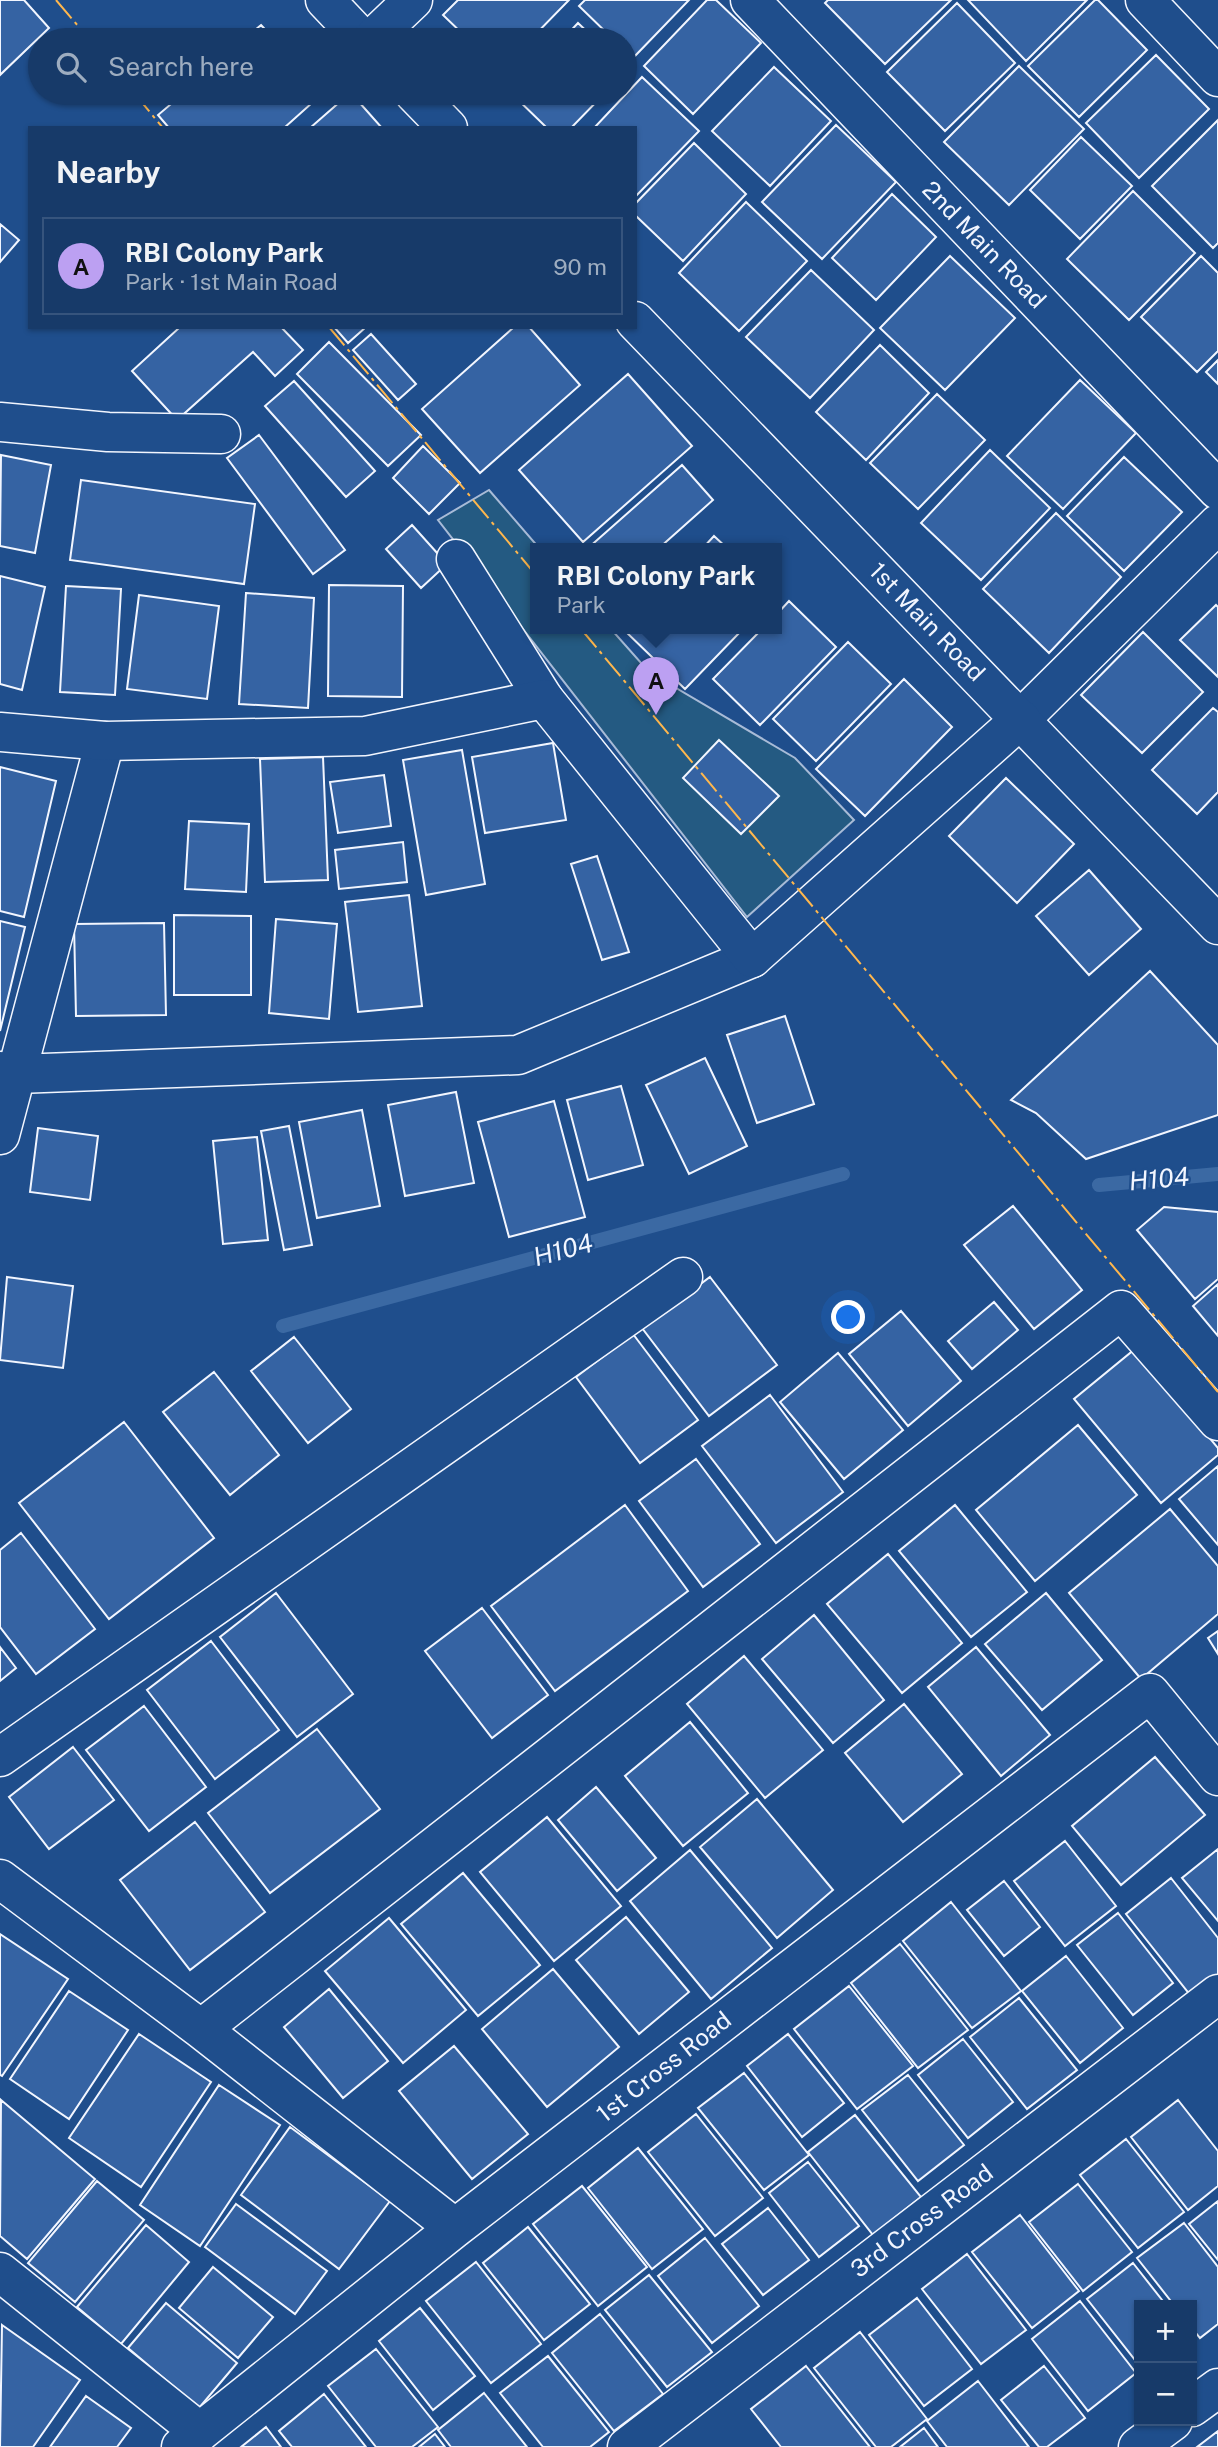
<!DOCTYPE html>
<meta charset="utf-8">
<style>
body{margin:0;font-family:"Public Sans",sans-serif;background:#244571;color:#f1f3f6}
.controls{position:absolute;right:21px;bottom:21px;display:grid;overflow:hidden;border-radius:0px;box-shadow:0 2px 5px #0004}
.controls button{width:63px;height:63px;display:grid;place-items:center;padding:0;border:0;border-bottom:2px solid #36547d;background:#173a69;color:#f1f3f6;font:35px sans-serif}
.you{position:absolute;left:849px;top:1318px;width:24px;height:24px;margin:-18px;border:5px solid #fff;border-radius:50%;background:#1a73e8;box-shadow:0 0 0 10px #1a73e833}
.badge{display:grid;place-items:center;width:46px;height:46px;border-radius:50%;background:#bca0f2;color:#111;font-size:23px;font-weight:700}
.pin{position:absolute;translate:-50% -58px;filter:drop-shadow(0 2px 4px #0008)}
.pin::after{content:'';position:absolute;top:37px;width:24px;height:21px;background:inherit;clip-path:polygon(0 0,100% 0,50% 100%)}
.popup{position:absolute;left:530px;top:543px;width:252px;height:91px;box-sizing:border-box;display:grid;place-content:center;border-radius:0px;background:#173a69;filter:drop-shadow(0 2px 5px #0005);font-size:23px;white-space:nowrap;color:#9eadc0}
.popup b{font-size:26px;color:#f1f3f6}
.popup::after{content:'';position:absolute;left:50%;top:100%;margin-left:-14px;border:14px solid transparent;border-top-color:#173a69}
.list{margin:0;padding:0;list-style:none}
h2{display:flex;justify-content:space-between;align-items:center;height:91px;margin:0;padding:0 28px;font-size:30px}
h2 small{font-size:23px;font-weight:400;color:#9eadc0}
.list li{display:grid;grid-template-columns:46px 1fr auto;gap:21px;align-items:center;box-sizing:border-box;height:98px;margin:0 14px 14px;padding:0 14px;border:2px solid #36547d;border-radius:0px}
.list b{display:block;font-size:26px;white-space:nowrap}
.list p{margin:0;font-size:23px;white-space:nowrap;color:#9eadc0}
.list em{font-size:23px;font-style:normal;color:#9eadc0}
.icon{flex:none;width:38px;height:38px;fill:none;stroke:currentColor;stroke-width:2;stroke-linecap:round;stroke-linejoin:round}
.map{position:relative;flex:none;width:1218px;height:2447px;overflow:hidden}
.search{position:absolute;background:#173a69;box-shadow:0 2px 5px #0004;left:28px;top:28px;width:609px;height:77px;display:flex;align-items:center;gap:18px;box-sizing:border-box;padding:0 24px;border-radius:38px;color:#9eadc0;font-size:26px}
.panel{position:absolute;background:#173a69;box-shadow:0 2px 5px #0004;left:28px;top:126px;width:609px;height:203px;border-radius:0px}
.map>svg:first-child{display:block}
.green{fill:#245a82;stroke:#a8bbd7;stroke-width:2}
.lines{fill:none;stroke-linecap:round;stroke-linejoin:round}
.stream{stroke:#3b69a3;stroke-width:14}
.building{fill:#3563a3;stroke:#f2f6ff;stroke-width:2}
.street-casing{stroke:#f2f6ff;stroke-width:41}
.secondary-casing{stroke:#f2f6ff;stroke-width:41}
.street{stroke:#1f4e8c;stroke-width:38}
.secondary{stroke:#1f4e8c;stroke-width:38}
.power{stroke:#ffb74d;stroke-width:2;stroke-dasharray:24 5 3.5 5;stroke-linecap:butt}
.labels{text-anchor:middle;stroke-width:5;stroke-linejoin:round;paint-order:stroke}
.street-label{font-size:24px;fill:#f2f6ff;stroke:#1f4e8c}
.water-label{font-size:26px;font-style:italic;fill:#f2f6ff;stroke:#1f4e8c}
</style>
<div class="map">
<svg width="1218" height="2447" viewBox="0 0 1218 2447">
<rect width="100%" height="100%" fill="#1f4e8c"/>
<path class="green" d="M489,490L540,549H535V629H611L649,672L795,758L854,820L747,917L438,520Z"/>
<g class="lines">
<path class="stream" d="M1099,1185L1218,1174
M283,1326L843,1174"/>
</g>
<path class="building" d="M0,0H24L49,28L0,75Z
M458,0H569L530,40H469L443,15Z
M585,0H689L633,58L625,51V40H614L579,6Z
M707,0H716L761,43L693,114L644,66Z
M828,0H951L885,64L825,3Z
M968,0H1087L1026,61Z
M1095,0H1098L1147,50L1079,117L1028,66Z
M957,3L1015,63L945,131L887,72Z
M578,23L596,40H562Z
M261,25L275,40H243Z
M1156,55L1209,109L1139,178L1086,123Z
M1019,66L1084,129L1009,205L944,142Z
M774,67L831,121L770,186L712,131Z
M642,77L699,131L635,197V128H594Z
M184,93H321L322,94L284,128H169L158,115Z
M351,93L382,128H310L350,93Z
M511,93H605L571,128H547Z
M1218,120V243L1213,248L1152,186Z
M836,125L896,182L822,259L762,202Z
M1081,137L1132,186L1080,239L1030,190Z
M694,143L746,194L683,261L635,215V204Z
M1133,191L1195,253L1129,320L1067,259Z
M892,194L936,237L876,300L832,258Z
M746,202L807,261L739,331L679,273Z
M0,224L19,240L0,262Z
M950,256L1015,318L945,390L880,328Z
M1201,256L1218,273V351L1197,372L1141,317Z
M811,270L874,330L810,398L746,337Z
M180,327H281L303,350L275,376L253,352L177,420L132,371Z
M334,327H366L348,343Z
M514,327H529L580,385L480,473L422,409Z
M371,334L416,384L398,400L353,350Z
M329,342L421,435L388,466L297,374Z
M880,345L929,393L866,460L816,412Z
M1218,360V384L1206,372Z
M628,374L692,446L583,542L519,470Z
M1080,380L1136,433L1063,509L1007,456Z
M294,381L375,471L346,497L265,406Z
M937,394L985,440L918,509L870,463Z
M259,435L345,550L313,574L227,458Z
M423,446L460,483L429,514L393,478Z
M990,450L1050,508L981,580L921,523Z
M1,455L51,465L35,553L0,546Z
M1124,457L1182,512L1124,571L1067,516Z
M682,465L713,500L658,549H587Z
M81,480L255,504L244,584L70,560Z
M1056,513L1121,577L1049,653L983,589Z
M412,525L447,564L421,588L386,549Z
M714,536L728,549H702Z
M0,576L45,587L22,690L0,684Z
M329,585L403,586L402,697L328,696Z
M66,586L121,589L115,695L60,692Z
M246,593L314,598L308,708L239,704Z
M139,595L219,606L207,699L127,689Z
M789,601L836,647L760,725L713,679L762,629H777V614Z
M1216,605L1218,607V677L1180,640Z
M623,629H743L685,689Z
M1143,632L1203,692L1142,753L1081,695Z
M848,642L891,684L816,761L773,719Z
M904,679L952,727L865,816L816,769Z
M1213,708L1218,712V792L1197,814L1152,770Z
M719,740L779,796L741,834L683,778Z
M553,743L566,820L485,833L472,757Z
M462,750L485,884L426,895L403,760Z
M323,757L328,880L265,882L260,759Z
M0,767L56,781L24,917L0,911Z
M384,775L391,826L338,833L330,782Z
M1006,778L1074,844L1017,903L949,836Z
M189,821L249,824L246,892L185,889Z
M403,842L407,882L339,889L335,850Z
M597,856L629,952L602,960L571,864Z
M1089,870L1141,929L1089,975L1036,916Z
M409,895L422,1006L358,1012L345,902Z
M174,915L251,916V995H174Z
M276,919L337,924L329,1019L269,1013Z
M0,921L25,927L0,1031Z
M164,923L166,1015L76,1016L74,924Z
M1150,971L1218,1045V1115L1086,1159L1036,1113L1011,1100Z
M785,1016L814,1104L757,1123L727,1035Z
M705,1058L747,1146L689,1174L646,1085Z
M621,1086L643,1165L588,1180L567,1100Z
M456,1092L474,1183L405,1196L388,1105Z
M554,1101L585,1217L509,1237L478,1122Z
M362,1110L380,1206L317,1218L299,1122Z
M289,1126L312,1245L284,1250L261,1131Z
M38,1128L98,1136L90,1200L30,1192Z
M257,1137L268,1240L223,1244L213,1141Z
M1013,1206L1082,1290L1034,1329L964,1245Z
M1164,1207L1218,1212V1279L1195,1299L1137,1230Z
M7,1277L73,1286L63,1368L0,1360Z
M710,1277L777,1365L709,1416L642,1328Z
M1218,1284V1336L1193,1306Z
M994,1302L1018,1330L972,1369L948,1341Z
M901,1311L961,1381L908,1426L849,1354Z
M633,1334L698,1420L640,1463L576,1377Z
M294,1337L351,1409L308,1443L251,1371Z
M1135,1349L1218,1448V1455L1161,1503L1074,1399Z
M838,1353L903,1430L844,1479L780,1402Z
M214,1372L279,1455L230,1495L163,1412Z
M770,1395L843,1492L776,1543L702,1446Z
M124,1422L214,1538L109,1619L19,1503Z
M1078,1425L1137,1495L1035,1581L976,1510Z
M696,1459L760,1544L703,1587L639,1501Z
M1218,1466V1545L1179,1499Z
M625,1505L688,1591L555,1691L491,1606Z
M955,1505L1027,1592L971,1637L899,1551Z
M1170,1509L1218,1566V1614L1141,1679L1069,1593Z
M21,1533L95,1629L36,1674L0,1627V1550Z
M888,1554L962,1643L902,1693L827,1604Z
M276,1593L353,1694L297,1737L220,1637Z
M1046,1593L1102,1660L1042,1710L985,1644Z
M482,1608L548,1695L492,1738L425,1651Z
M814,1615L884,1700L833,1743L762,1659Z
M1218,1631V1654L1208,1638Z
M211,1641L279,1730L215,1779L147,1690Z
M0,1647L16,1668L0,1681Z
M976,1647L1050,1735L1001,1776L928,1687Z
M744,1656L823,1750L765,1798L687,1704Z
M904,1704L962,1774L903,1822L845,1753Z
M144,1706L206,1787L149,1831L86,1750Z
M690,1722L748,1793L683,1846L625,1776Z
M317,1729L380,1809L270,1893L208,1813Z
M73,1747L114,1800L49,1849L9,1797Z
M1155,1757L1205,1815L1121,1885L1072,1826Z
M596,1787L656,1858L617,1891L558,1820Z
M757,1799L833,1890L777,1938L700,1847Z
M547,1817L621,1906L554,1961L480,1872Z
M195,1822L265,1912L190,1970L120,1880Z
M1065,1841L1116,1906L1065,1946L1014,1881Z
M1218,1849V1921L1182,1878Z
M690,1850L772,1948L711,1999L630,1901Z
M463,1873L540,1965L478,2016L401,1924Z
M1171,1878L1218,1938V1974L1191,1996L1126,1914Z
M1004,1881L1040,1927L1004,1956L967,1910Z
M951,1902L1021,1991L972,2028L903,1941Z
M1118,1913L1173,1983L1133,2015L1077,1945Z
M626,1917L689,1992L639,2034L576,1960Z
M389,1918L466,2010L403,2063L325,1971Z
M0,1934L68,1979L2,2076L0,2075Z
M900,1944L968,2030L918,2068L851,1983Z
M1066,1956L1123,2028L1080,2063L1022,1991Z
M553,1969L619,2047L547,2107L482,2029Z
M849,1986L913,2066L857,2109L794,2029Z
M329,1989L388,2061L343,2098L284,2027Z
M69,1991L128,2030L69,2119L10,2079Z
M1019,1998L1077,2070L1027,2109L970,2037Z
M139,2034L211,2082L141,2187L69,2138Z
M788,2034L844,2103L802,2137L747,2066Z
M963,2039L1013,2102L968,2138L918,2075Z
M454,2046L528,2134L472,2179L399,2091Z
M744,2073L809,2155L764,2190L698,2108Z
M908,2075L964,2145L918,2181L862,2110Z
M219,2085L280,2125L200,2246L140,2205Z
M1,2100L95,2179L27,2259L0,2236Z
M1178,2100L1218,2151V2186L1188,2210L1131,2137Z
M696,2114L763,2198L715,2236L648,2152Z
M855,2115L921,2197L873,2235L808,2152Z
M290,2127L390,2201L339,2269L241,2195Z
M1126,2139L1184,2212L1138,2248L1080,2175Z
M638,2148L703,2229L652,2269L588,2188Z
M808,2162L859,2226L819,2257L769,2193Z
M97,2181L144,2220L75,2302L28,2263Z
M1078,2184L1132,2252L1083,2291L1029,2222Z
M582,2186L647,2267L598,2306L533,2224Z
M1218,2201V2260L1189,2224Z
M236,2204L327,2271L295,2314L205,2247Z
M768,2208L809,2260L763,2295L722,2244Z
M1020,2215L1079,2291L1032,2328L972,2252Z
M1184,2223L1218,2267V2324L1200,2338L1192,2328V2305H1174L1137,2258Z
M146,2225L189,2262L121,2344L77,2307Z
M528,2227L590,2304L544,2340L483,2263Z
M705,2238L759,2306L712,2343L658,2276Z
M967,2254L1026,2330L981,2364L922,2289Z
M476,2262L541,2344L491,2383L426,2301Z
M1133,2263L1166,2305H1139V2365L1087,2299Z
M213,2267L273,2317L238,2358L179,2308Z
M649,2275L712,2352L667,2387L605,2310Z
M917,2298L972,2369L924,2406L869,2335Z
M1080,2301L1136,2373L1088,2411L1032,2339Z
M166,2303L237,2363L199,2408L128,2348Z
M420,2308L475,2376L433,2410L379,2341Z
M600,2314L663,2394L614,2431L552,2353Z
M2,2325L80,2380L33,2447H0Z
M860,2332L927,2419L891,2447H876L814,2368Z
M376,2349L438,2427L412,2447H376L328,2386Z
M548,2356L609,2432L590,2447H543L500,2393Z
M806,2366L870,2447H781L751,2409Z
M1044,2366L1085,2418L1047,2447H1039L1001,2400Z
M978,2381L1029,2447H947L927,2421Z
M484,2393L527,2447H451L438,2430Z
M324,2394L366,2447H292L279,2431Z
M86,2396L131,2428L117,2447H50Z
M266,2427L281,2447H241Z
M924,2428L938,2447H900Z
M1218,2431V2447H1197Z
M435,2434L445,2447H419Z"/>
<g class="lines">
<g class="street-casing">
<path id="street" d="M325,0L363,40
M750,0L1218,490
M1145,0L1218,77
M0,422L108,432L221,434
M456,559L544,699
M1021,719L1218,524
M0,1071L17,1074L518,1055L752,958
M0,1135L105,741
M0,1757L683,1277
M0,1879L201,2029L455,2228
M201,2029L1121,1310L1218,1421
M0,2272L200,2432
M1192,2407L1218,2388
M181,2447L455,2228L1150,1693L1218,1776
M627,2447L1218,1994
M1138,2447L1173,2421"/>
</g>
<g class="secondary-casing">
<path id="secondary" d="M371,40L413,0
M414,93L448,128
M635,321L1218,925
M0,732L105,741L365,736L544,699L752,958L1021,719"/>
</g>
<use href="#street" class="street"/>
<use href="#secondary" class="secondary"/>
<path class="power" d="M56,0L90,40
M134,93L163,128
M329,327L535,574
M581,629L1218,1392"/>
</g>
<g class="labels">
<g class="street-label">
<text transform="translate(984 245) rotate(46)" y="8">2nd Main Road</text>
<text transform="translate(927 622) rotate(46)" y="8">1st Main Road</text>
<text transform="translate(664 2067) rotate(-38)" y="8">1st Cross Road</text>
<text transform="translate(922 2221) rotate(-37)" y="8">3rd Cross Road</text>
</g>
<g class="water-label">
<text transform="translate(1159 1179) rotate(-5)" y="9">H104</text>
<text transform="translate(563 1250) rotate(-15)" y="9">H104</text>
</g>
</g>
</svg>
<div class="controls">
<button>+</button>
<button>−</button>
</div>
<div class="you"></div>
<div class="pin badge" style="left:656px;top:715px">A</div>
<div class="popup"><b>RBI Colony Park</b>Park</div>
<div class="search"><svg class="icon" aria-label="search" viewBox="0 0 24 24"><circle cx="10" cy="10" r="6"/><path d="M15 15l6 6"/></svg>Search here</div>
<section class="panel">
<h2>Nearby<small></small></h2>
<ul class="list">
<li><span class="badge">A</span><div><b>RBI Colony Park</b><p>Park · 1st Main Road</p></div><em>90 m</em></li>
</ul>
</section>
</div>
